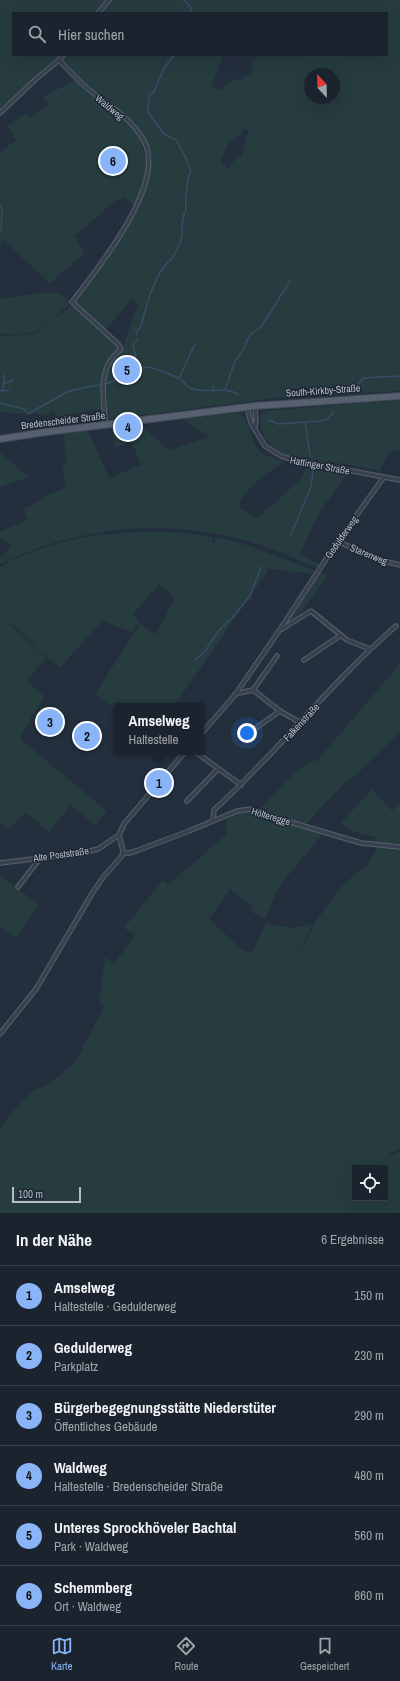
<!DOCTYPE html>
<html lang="de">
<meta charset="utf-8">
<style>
body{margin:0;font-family:"Archivo Narrow",sans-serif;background:#282f3a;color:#f1f3f6}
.controls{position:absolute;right:12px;bottom:12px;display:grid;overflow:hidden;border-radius:0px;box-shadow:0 4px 16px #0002}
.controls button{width:36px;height:36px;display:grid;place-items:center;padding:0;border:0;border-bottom:1px solid #39404a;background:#1b232e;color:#f1f3f6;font:20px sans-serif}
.compass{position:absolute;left:304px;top:68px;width:36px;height:36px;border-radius:50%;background:#1b232e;box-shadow:0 4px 16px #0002;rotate:338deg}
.scale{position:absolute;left:12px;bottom:10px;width:69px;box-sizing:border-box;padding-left:4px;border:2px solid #b4bcc9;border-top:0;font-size:11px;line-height:14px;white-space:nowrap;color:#b4bcc9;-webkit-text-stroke:3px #1d2633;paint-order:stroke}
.you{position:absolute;left:247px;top:733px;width:14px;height:14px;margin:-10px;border:3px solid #fff;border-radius:50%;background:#1a73e8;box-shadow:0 0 0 6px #1a73e833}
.badge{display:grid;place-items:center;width:26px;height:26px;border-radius:50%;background:#8ab4f8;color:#111;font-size:13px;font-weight:700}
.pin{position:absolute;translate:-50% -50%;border:2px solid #fff;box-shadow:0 1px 4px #0006}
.popup{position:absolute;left:114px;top:703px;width:90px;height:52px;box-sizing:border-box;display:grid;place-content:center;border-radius:0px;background:#1b232e;filter:drop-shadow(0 1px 3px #0005);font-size:13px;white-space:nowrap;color:#a0a4aa}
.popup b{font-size:15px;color:#f1f3f6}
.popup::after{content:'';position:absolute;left:50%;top:100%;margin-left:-8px;border:8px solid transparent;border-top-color:#1b232e}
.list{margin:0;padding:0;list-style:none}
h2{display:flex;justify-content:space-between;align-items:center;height:52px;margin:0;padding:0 16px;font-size:17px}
h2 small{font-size:13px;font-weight:400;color:#a0a4aa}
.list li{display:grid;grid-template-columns:26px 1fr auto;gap:12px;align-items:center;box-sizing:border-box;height:60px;padding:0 16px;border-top:1px solid #39404a}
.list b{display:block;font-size:15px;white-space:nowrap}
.list p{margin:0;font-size:13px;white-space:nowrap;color:#a0a4aa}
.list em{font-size:13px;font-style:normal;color:#a0a4aa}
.icon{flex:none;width:22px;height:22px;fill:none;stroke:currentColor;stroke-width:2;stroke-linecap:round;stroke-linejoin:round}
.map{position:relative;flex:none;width:400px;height:1213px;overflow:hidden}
.search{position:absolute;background:#1b232e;box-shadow:0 4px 16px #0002;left:12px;right:12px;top:12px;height:44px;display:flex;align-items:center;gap:10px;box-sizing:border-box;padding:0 14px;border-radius:0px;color:#a0a4aa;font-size:15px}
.sheet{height:412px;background:#1b232e}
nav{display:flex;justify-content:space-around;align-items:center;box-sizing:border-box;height:56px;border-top:1px solid #39404a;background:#1b232e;font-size:11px;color:#a0a4aa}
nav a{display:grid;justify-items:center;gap:2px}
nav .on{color:#8ab4f8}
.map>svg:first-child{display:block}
.green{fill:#263c3f;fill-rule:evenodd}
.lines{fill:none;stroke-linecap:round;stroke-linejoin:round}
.stream{stroke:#394c67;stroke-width:1.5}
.street-casing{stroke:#565f6c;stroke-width:5.5}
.primary-casing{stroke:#414a57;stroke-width:8}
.street{stroke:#38414e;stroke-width:3.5}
.primary{stroke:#56606e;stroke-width:6}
.labels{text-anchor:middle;stroke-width:3;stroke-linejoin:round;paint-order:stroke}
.street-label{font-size:10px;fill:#b4bcc9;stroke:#1d2633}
</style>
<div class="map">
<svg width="400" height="1213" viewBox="0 0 400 1213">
<rect width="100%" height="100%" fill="#242f3e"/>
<path class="green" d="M0,0H108L97,13H13V55H62L35,78L0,111Z
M110,0H400V391L275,398L151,414L116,417L107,421L106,408L55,417L54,412L41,415L31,412L21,414L3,412L0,413V336L25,335L38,332L73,304L122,349L138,304L132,299L105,330L73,301L108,257L143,190L149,176L150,160L144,134L130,118L79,78L60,60L64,55H223L211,87L219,90L234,80L241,79L251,73L252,62L258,55L263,57L264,55H387V13H99ZM310,74H334V98H310ZM243,129L249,130L242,155L237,156L228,170L221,160L228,144L240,135Z
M77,79L128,122L140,137L146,160V175L135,207L124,197L116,200L75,236L85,253L50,283L2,239L0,245V152L16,140L7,126L26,113L30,118L49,105L43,97Z
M48,292L60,294L71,302C61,311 50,325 37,330C26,335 12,334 0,334V299Z
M400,400V450L390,451L383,462L380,471C359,466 337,463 316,460C307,458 297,458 288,455C271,450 254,431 262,413L265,411Z
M236,413C250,416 250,442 261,452C267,457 277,459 284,462C273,468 237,494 239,507L257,518L301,479L306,468L346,475L319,513L299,555L320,564L318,568C294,558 269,547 244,540C163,518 75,527 0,564V558L7,552L11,546L0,537V532L28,520L24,509L38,502L49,494L65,488L63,464L67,463L63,433L88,431L109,478L141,465L132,442L115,447L111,428L140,425L169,450L209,437L182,419Z
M0,452L27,476L30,477L0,487Z
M149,531L187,533L213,537L212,543H215V537C250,544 282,558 315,571L314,574L269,569L174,706H117V710L95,694L140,624L156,634L175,598L159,584L133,614L139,622L132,632L102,621L60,668L42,653L10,622V624L46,658L26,681L45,697L32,716L20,739L107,811L95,825L71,805L49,832L26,812L9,830L0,823V567L8,563L7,562C28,553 50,545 72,540C97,534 123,532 149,531Z
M319,572L328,575L302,611L284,625Z
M400,664V732L358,773L344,783L305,825L281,818L259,810L293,774L313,760L316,762Z
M372,789L392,811L400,803V1149L389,1154L391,1156L400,1152V1213H0V1128L20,1103L33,1091L46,1086L75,1063L104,1006L99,1002L105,957L114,964L135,935L124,928L163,880L168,885L227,834L226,818L239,812L252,811L323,834L279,886L265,919L250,911L254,907L230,889L209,919L242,950L252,953L266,923L291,928L312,924L299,955L315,922L344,884L368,864L379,846L368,842L378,838L353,831L341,823ZM355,1168H385V1198H355Z
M0,875L39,905L16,938L0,926Z"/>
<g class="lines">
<path class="stream" d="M184,0L191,8L190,13
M0,205L2,208L1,231
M137,335L136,331L140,329C146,309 151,285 163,268C166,264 168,262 171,259C175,255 178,248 180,243C185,232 179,220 186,210C185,202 187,179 191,171L185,156L176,140L163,133L148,112L149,95L154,92L164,68L174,55
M138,340L133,344L137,364L140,365L143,370
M179,378L195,344
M3,384L13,380
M106,384L118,379L126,380C130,374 143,367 150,367C153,368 176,377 179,378C183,381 186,386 191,388C206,395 225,385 239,395
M213,385V390
M356,387L363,378L400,376
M225,390L235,361L245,348L247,340L251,334L261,327L290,281
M0,391L9,390
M3,391L4,375
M0,403L24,409L28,414L67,392L86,387L101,385
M269,420L278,424L320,421L328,419L333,412
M305,422L310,455
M290,537L311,487L313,471
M195,660L206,650L219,630L232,618L250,596L261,567"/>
<g class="street-casing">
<path id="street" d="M98,13L109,0
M63,55L59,60C71,73 83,86 97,96C113,108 132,120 143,139C169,182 98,268 72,302L118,344L121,349C117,353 111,358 109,363C99,380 105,406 105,425
M0,113L36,79L59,60
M247,407L251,423L265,446L281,456L294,460L400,480
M255,427L256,422L255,406
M338,541L372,558L400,565
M282,629L311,611L347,640L370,649
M304,660L341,635
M253,690L277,656
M235,694L253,690L280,711L301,723
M201,734L235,695L279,631L338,541L384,477
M246,735L280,711
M193,752L197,753L241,785
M187,801L218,769
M213,821L214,810C278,752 331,682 396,626
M123,853H129L136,851L189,831L237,811L251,809L280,819L361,843L400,847
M0,863L82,853L98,849L119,835
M18,887L41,857
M0,1034L36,989L93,892L104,876L122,856L123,851L119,835L124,824L185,752"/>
</g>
<g class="primary-casing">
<path id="primary" d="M0,439L46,432L255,406L400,396"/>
</g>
<use href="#street" class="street"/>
<use href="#primary" class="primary"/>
</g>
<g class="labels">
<g class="street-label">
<text transform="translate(110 107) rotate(39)" y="4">Waldweg</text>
<text transform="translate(323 390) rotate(-4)" y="4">South-Kirkby-Straße</text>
<text transform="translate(63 420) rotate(-7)" y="4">Bredenscheider Straße</text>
<text transform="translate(320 465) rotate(11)" y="4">Hattinger Straße</text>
<text transform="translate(341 537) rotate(-55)" y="4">Gedulderweg</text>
<text transform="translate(369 554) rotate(22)" y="4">Starenweg</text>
<text transform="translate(301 722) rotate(-47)" y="4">Falkenstraße</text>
<text transform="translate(271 816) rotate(17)" y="4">Hölteregge</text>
<text transform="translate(61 854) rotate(-8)" y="4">Alte Poststraße</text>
</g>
</g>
</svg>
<div class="controls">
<button><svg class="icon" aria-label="locate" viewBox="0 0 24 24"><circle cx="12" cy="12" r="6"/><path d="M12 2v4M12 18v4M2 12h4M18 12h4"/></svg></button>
</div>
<svg class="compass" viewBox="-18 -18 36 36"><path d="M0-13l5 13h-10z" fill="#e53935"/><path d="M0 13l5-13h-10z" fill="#a0a4aa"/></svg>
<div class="scale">100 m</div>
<div class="you"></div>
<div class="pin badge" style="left:159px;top:783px">1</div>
<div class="popup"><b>Amselweg</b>Haltestelle</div>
<div class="pin badge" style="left:87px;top:736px">2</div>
<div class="pin badge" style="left:50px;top:722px">3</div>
<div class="pin badge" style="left:128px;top:427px">4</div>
<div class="pin badge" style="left:127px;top:370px">5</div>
<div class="pin badge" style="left:113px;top:161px">6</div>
<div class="search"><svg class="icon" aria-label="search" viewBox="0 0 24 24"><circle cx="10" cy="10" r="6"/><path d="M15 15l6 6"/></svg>Hier suchen</div>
</div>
<section class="sheet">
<h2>In der Nähe<small>6 Ergebnisse</small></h2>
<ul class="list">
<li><span class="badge">1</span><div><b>Amselweg</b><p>Haltestelle · Gedulderweg</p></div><em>150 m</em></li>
<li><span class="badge">2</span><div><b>Gedulderweg</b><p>Parkplatz</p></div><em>230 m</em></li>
<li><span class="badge">3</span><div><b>Bürgerbegegnungsstätte Niederstüter</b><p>Öffentliches Gebäude</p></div><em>290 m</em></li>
<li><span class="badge">4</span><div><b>Waldweg</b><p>Haltestelle · Bredenscheider Straße</p></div><em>480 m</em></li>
<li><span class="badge">5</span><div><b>Unteres Sprockhöveler Bachtal</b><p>Park · Waldweg</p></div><em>560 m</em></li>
<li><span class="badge">6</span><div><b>Schemmberg</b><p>Ort · Waldweg</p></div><em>860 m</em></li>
</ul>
</section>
<nav>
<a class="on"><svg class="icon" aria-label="map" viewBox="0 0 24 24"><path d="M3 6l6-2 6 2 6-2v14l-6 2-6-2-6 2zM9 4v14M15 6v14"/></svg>Karte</a>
<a><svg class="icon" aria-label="directions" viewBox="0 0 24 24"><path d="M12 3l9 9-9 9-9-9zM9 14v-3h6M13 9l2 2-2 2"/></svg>Route</a>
<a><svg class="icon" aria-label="saved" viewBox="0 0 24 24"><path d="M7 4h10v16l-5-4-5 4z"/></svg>Gespeichert</a>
</nav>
